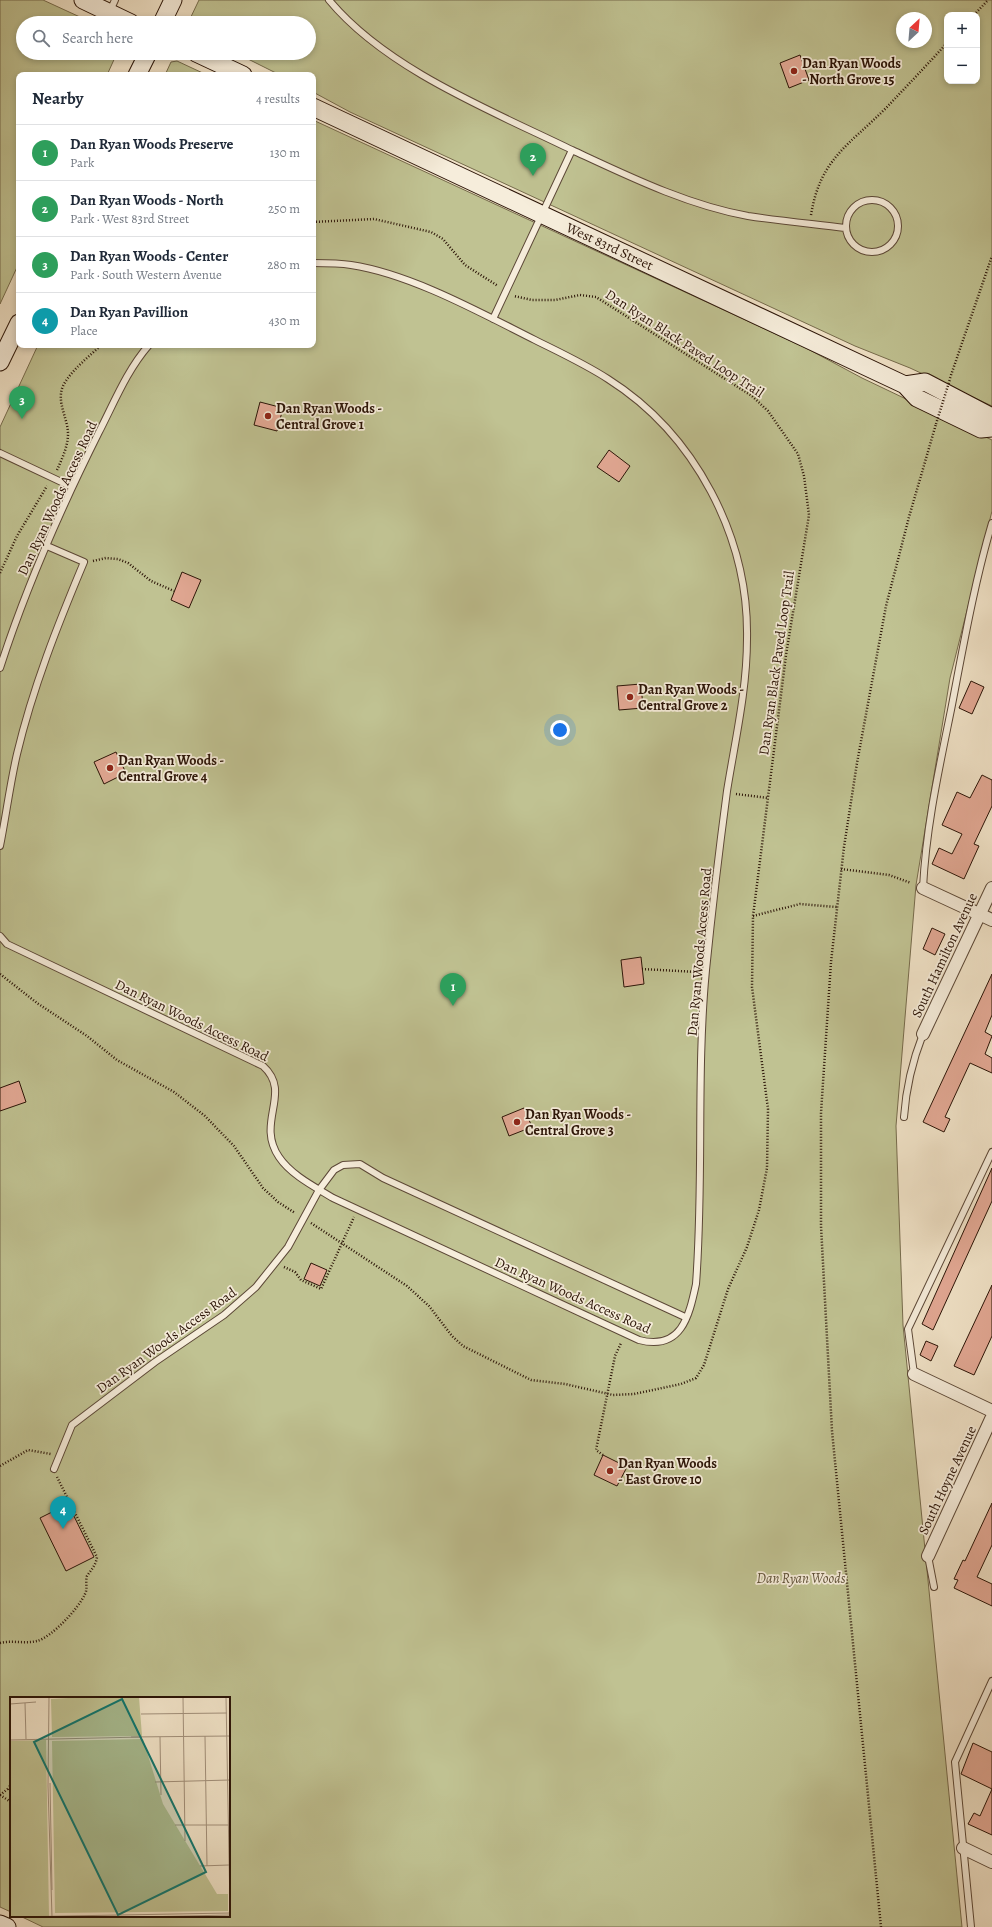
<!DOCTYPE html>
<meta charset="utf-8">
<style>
body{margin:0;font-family:Alegreya,serif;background:#f6f6f7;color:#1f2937}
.controls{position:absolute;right:12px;top:12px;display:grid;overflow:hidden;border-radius:8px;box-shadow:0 2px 6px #0003}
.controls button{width:36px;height:36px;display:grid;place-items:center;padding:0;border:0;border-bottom:1px solid #e0e1e3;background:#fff;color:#1f2937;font:20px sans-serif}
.compass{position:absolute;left:896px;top:12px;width:36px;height:36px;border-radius:50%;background:#fff;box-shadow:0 2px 6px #0003;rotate:26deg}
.you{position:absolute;left:560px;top:730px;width:14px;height:14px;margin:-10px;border:3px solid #fff;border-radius:50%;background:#1a73e8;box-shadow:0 0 0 6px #1a73e833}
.badge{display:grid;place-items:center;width:26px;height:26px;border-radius:50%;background:#8f2418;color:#fff;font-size:13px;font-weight:700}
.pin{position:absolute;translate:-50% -33px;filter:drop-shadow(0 1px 2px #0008)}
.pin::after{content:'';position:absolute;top:21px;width:14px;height:12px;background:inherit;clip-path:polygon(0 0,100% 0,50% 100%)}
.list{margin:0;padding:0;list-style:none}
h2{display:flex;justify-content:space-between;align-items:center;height:52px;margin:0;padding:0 16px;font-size:17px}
h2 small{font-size:13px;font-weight:400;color:#747a83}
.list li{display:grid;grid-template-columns:26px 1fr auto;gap:12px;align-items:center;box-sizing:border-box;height:56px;padding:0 16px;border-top:1px solid #e0e1e3}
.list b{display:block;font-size:15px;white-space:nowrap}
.list p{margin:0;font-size:13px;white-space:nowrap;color:#747a83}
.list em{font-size:13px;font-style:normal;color:#747a83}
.icon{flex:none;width:22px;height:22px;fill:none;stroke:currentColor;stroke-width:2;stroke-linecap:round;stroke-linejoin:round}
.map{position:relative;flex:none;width:992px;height:1927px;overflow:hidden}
.search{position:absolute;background:#fff;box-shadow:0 2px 6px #0003;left:16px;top:16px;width:300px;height:44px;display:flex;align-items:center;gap:10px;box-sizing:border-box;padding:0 14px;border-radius:22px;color:#747a83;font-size:15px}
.panel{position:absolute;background:#fff;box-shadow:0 2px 6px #0003;left:16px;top:72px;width:300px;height:276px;border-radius:8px}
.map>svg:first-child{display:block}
.green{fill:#c0c292;stroke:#766b4c;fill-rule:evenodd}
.building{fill:#e3a995;stroke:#2b1407}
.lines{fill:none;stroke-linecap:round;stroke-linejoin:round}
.lane-casing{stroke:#5c4837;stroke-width:8}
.street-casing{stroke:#5c4837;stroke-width:14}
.secondary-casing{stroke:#2b1407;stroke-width:19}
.path{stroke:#2b1407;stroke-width:2.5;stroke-dasharray:1 2;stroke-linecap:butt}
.lane{stroke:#f6eddb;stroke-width:6}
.street{stroke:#f6eddb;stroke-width:12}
.secondary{stroke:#f6eddb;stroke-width:17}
.path-bridge{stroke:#2b1407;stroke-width:2.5;stroke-dasharray:1 2;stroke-linecap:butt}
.poi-dot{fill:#8f2418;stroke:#f6eddb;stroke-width:1.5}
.labels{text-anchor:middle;stroke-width:3.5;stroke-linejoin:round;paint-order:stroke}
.poi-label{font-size:14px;font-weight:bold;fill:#2b1407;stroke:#f6eddb;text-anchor:start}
.street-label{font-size:14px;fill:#2b1407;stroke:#f6eddb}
.park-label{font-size:14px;font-style:italic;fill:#5f5138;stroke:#f6eddb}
.inset-road{fill:none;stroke:#a2907b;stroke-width:1}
.view{fill:#0f766e;fill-opacity:0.15;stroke:#0f766e;stroke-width:2}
.inset-edge{fill:none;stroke:#2b1407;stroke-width:2}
</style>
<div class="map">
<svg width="992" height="1927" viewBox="0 0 992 1927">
<rect width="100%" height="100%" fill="#f1e3c8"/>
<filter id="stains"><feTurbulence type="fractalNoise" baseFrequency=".005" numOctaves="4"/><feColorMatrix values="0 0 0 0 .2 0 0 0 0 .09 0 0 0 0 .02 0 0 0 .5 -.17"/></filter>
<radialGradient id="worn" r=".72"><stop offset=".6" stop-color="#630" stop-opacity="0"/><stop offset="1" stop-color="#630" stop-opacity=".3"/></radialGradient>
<path class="green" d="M0,0H43L93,23H23V53H117L107,75H19V263L0,304Z
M199,0H992V406L910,368L855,346L350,112L313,92V75H280L236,53H309V23H188ZM947,15H977V81H947ZM902,18H926V42H902Z
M177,61L207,75H165L171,62Z
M313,120L806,348L862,378L992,440V511L950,678L916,885L896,1126L903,1325L962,1927H43L20,1916H229V1698H11V1912L0,1907V427L38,345H313Z"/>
<path class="building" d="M800,55L809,80L789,88L780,63Z
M260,402L283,408L277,431L254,425Z
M609,450L630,466L619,482L597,467Z
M182,572L201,580L189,608L171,600Z
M971,681L984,687L972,714L959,708Z
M641,684L643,708L619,710L617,686Z
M116,752L126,773L104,784L94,762Z
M982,775L992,780V806L974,844L979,846L964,879L932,864L939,848L952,854L962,834L942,825L957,792L970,798Z
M932,928L945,934L935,955L923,949Z
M641,957L644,984L624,987L621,960Z
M992,974V1015L985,1032L992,1036L985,1054L992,1058V1073L970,1063L945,1117L950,1119L944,1132L923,1122Z
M19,1081L26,1102L0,1111V1088Z
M524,1108L532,1127L509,1136L502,1117Z
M992,1168V1201L933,1330L922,1324Z
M311,1263L327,1270L320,1286L304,1279Z
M992,1285V1336L974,1375L954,1366Z
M926,1341L938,1346L931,1361L920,1355Z
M603,1455L627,1467L617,1486L594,1475Z
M992,1503V1545L977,1577L992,1584V1606L954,1588L958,1580L954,1579L963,1560L965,1561Z
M68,1504L94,1557L66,1571L40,1518Z
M973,1743L992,1752V1835L968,1824L974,1813L980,1816L992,1789L961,1774Z"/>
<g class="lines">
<g class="lane-casing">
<path id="lane" d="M329,0C386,69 492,111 572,150L493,319
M110,11L115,0
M572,150C628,176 687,205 748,216C780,221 813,224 845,228
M846 226a26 26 0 1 1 52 0a26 26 0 1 1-52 0Z
M0,453L72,487
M0,668C26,587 61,508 99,432C114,403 127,370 149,345
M0,846C6,816 10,784 17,754C33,687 58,624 84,562L47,546
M923,888C926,827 939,769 951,710C963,648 974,584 992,523
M0,936L7,944L263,1066C293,1093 255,1122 279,1157C291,1175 315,1187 333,1198L639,1340C681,1351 689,1317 696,1284C704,1179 696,1074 706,970C712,910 719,851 727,791C735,741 747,690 747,639C749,537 695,434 608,379C585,364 559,352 535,340C481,313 411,274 351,265C339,263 326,263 313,263
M904,1117C906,1088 912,1062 923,1034
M914,1374L908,1329L992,1152
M54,1469L72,1425L155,1362L224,1315L256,1287L288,1247L319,1190L334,1170L343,1165L360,1164L383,1178L685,1317
M928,1556L934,1587
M971,1927L955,1762L992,1681"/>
</g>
<g class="street-casing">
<path id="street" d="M923,888L992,920
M923,1034L992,888
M914,1374L992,1411
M928,1556L992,1417
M963,1848L992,1862"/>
</g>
<g class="secondary-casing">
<path id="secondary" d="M83,0L131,23
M162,23L173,0
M196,53L243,75
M137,75L148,53
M313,107L905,385L917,398L981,429L992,428
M0,362L19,323
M905,385L925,382L992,417
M0,1924L7,1927"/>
</g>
<path class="path" d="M974,15L988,0
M811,215C820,159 849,145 886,108C906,87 927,65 947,43
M313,222L374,219L431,232L443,239L465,265L498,286
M950,378L992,256
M57,470C62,459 68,446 68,434C68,418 56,402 63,386C71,370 89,357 101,345
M93,561L106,558L118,559L128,563L151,581L174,591
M0,573L17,536L47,486
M736,794L768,798
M841,869L889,875L911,883
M753,916L800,904L837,907
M642,969L697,972
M0,974L37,1003L87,1036L117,1060L174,1092L205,1116L234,1146L263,1188L278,1202L295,1213
M311,1223L407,1286L429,1306L452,1336L463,1346L531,1380L565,1384L613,1395L634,1394L681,1384L696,1378L704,1365L728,1289L747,1247L759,1210L767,1168L768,1109L752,987L753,916L786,655L809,515L804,476L798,454L768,411L752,396L596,297L580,295L555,300H532L514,296
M284,1267L295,1272L301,1280L321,1289L354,1217
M603,1455L596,1450L615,1356L621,1343
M0,1466L28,1450L51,1454
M0,1643C12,1640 25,1644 37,1641C52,1637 79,1608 85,1594C88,1588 85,1582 87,1576C91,1570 96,1565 97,1557L57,1477
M11,1783L9,1788L11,1794
M0,1795L11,1802
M0,1795L9,1788
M881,1927L832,1431L821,1226V1113L831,962L844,847L857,763L886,606L909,517L936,424"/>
<use href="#lane" class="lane"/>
<use href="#street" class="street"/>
<use href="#secondary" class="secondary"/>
<path class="path-bridge" d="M936,424L950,379"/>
</g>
<g class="poi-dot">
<circle cx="794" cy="71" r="4"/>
<circle cx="268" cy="416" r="4"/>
<circle cx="630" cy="697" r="4"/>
<circle cx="110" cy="768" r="4"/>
<circle cx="517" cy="1122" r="4"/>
<circle cx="610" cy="1471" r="4"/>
</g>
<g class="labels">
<g class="poi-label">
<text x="802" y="68">Dan Ryan Woods<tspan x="802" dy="16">- North Grove 15</tspan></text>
<text x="276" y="413">Dan Ryan Woods -<tspan x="276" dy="16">Central Grove 1</tspan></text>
<text x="638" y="694">Dan Ryan Woods -<tspan x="638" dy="16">Central Grove 2</tspan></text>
<text x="118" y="765">Dan Ryan Woods -<tspan x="118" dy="16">Central Grove 4</tspan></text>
<text x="525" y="1119">Dan Ryan Woods -<tspan x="525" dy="16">Central Grove 3</tspan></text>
<text x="618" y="1468">Dan Ryan Woods<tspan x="618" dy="16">- East Grove 10</tspan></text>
</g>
<g class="street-label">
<text transform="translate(610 246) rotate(25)" y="5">West 83rd Street</text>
<text transform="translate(685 343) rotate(33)" y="5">Dan Ryan Black Paved Loop Trail</text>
<text transform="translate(57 498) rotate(-65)" y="5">Dan Ryan Woods Access Road</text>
<text transform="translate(776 663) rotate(-82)" y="5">Dan Ryan Black Paved Loop Trail</text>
<text transform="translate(699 952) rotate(-85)" y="5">Dan Ryan Woods Access Road</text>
<text transform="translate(944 955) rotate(-65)" y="5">South Hamilton Avenue</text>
<text transform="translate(192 1020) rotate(26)" y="5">Dan Ryan Woods Access Road</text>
<text transform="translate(573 1295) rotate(24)" y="5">Dan Ryan Woods Access Road</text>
<text transform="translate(166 1340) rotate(-36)" y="5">Dan Ryan Woods Access Road</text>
<text transform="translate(947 1480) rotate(-65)" y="5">South Hoyne Avenue</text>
</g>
<g class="park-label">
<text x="801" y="1583">Dan Ryan Woods</text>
</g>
</g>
<g transform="translate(10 1697)">
<rect width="220" height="220" fill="#f1e3c8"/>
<path d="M75,0H129L132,39L42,40L41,2ZM133,42L153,107L207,197H218V214L45,216L42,44ZM36,43L39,220H0V44Z" fill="#c0c292"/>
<path class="inset-road" d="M39,0L38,89L42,220M173,0L175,144M216,0L220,214M15,6L16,42M0,7L26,5M131,17L217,16M195,39L197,169M121,40L220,39M150,40L151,98M0,43L132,40M145,85L220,83M40,86L42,193M165,128H220M190,169L219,168M0,220L220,216M130,220L220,218"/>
<path class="view" d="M112,2L196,175L108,218L24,45Z"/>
<rect width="220" height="220" class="inset-edge"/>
</g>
<rect width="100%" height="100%" filter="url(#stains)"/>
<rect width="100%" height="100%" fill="url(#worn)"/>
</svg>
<div class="controls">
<button>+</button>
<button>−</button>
</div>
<svg class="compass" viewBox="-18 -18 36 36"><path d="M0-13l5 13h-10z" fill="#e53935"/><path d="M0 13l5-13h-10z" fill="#747a83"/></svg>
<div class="you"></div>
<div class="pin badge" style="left:453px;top:1006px;background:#2e9e5b">1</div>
<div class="pin badge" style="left:533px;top:176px;background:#2e9e5b">2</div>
<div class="pin badge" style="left:22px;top:419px;background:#2e9e5b">3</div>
<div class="pin badge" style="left:63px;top:1529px;background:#0f9aa8">4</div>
<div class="search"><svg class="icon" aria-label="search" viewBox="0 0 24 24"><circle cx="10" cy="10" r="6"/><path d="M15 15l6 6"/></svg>Search here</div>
<section class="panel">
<h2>Nearby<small>4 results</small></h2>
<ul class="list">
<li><span class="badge" style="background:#2e9e5b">1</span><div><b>Dan Ryan Woods Preserve</b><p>Park</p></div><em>130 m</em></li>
<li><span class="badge" style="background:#2e9e5b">2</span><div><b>Dan Ryan Woods - North</b><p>Park · West 83rd Street</p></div><em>250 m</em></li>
<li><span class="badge" style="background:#2e9e5b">3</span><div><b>Dan Ryan Woods - Center</b><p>Park · South Western Avenue</p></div><em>280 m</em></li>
<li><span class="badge" style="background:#0f9aa8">4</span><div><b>Dan Ryan Pavillion</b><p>Place</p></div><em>430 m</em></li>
</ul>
</section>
</div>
